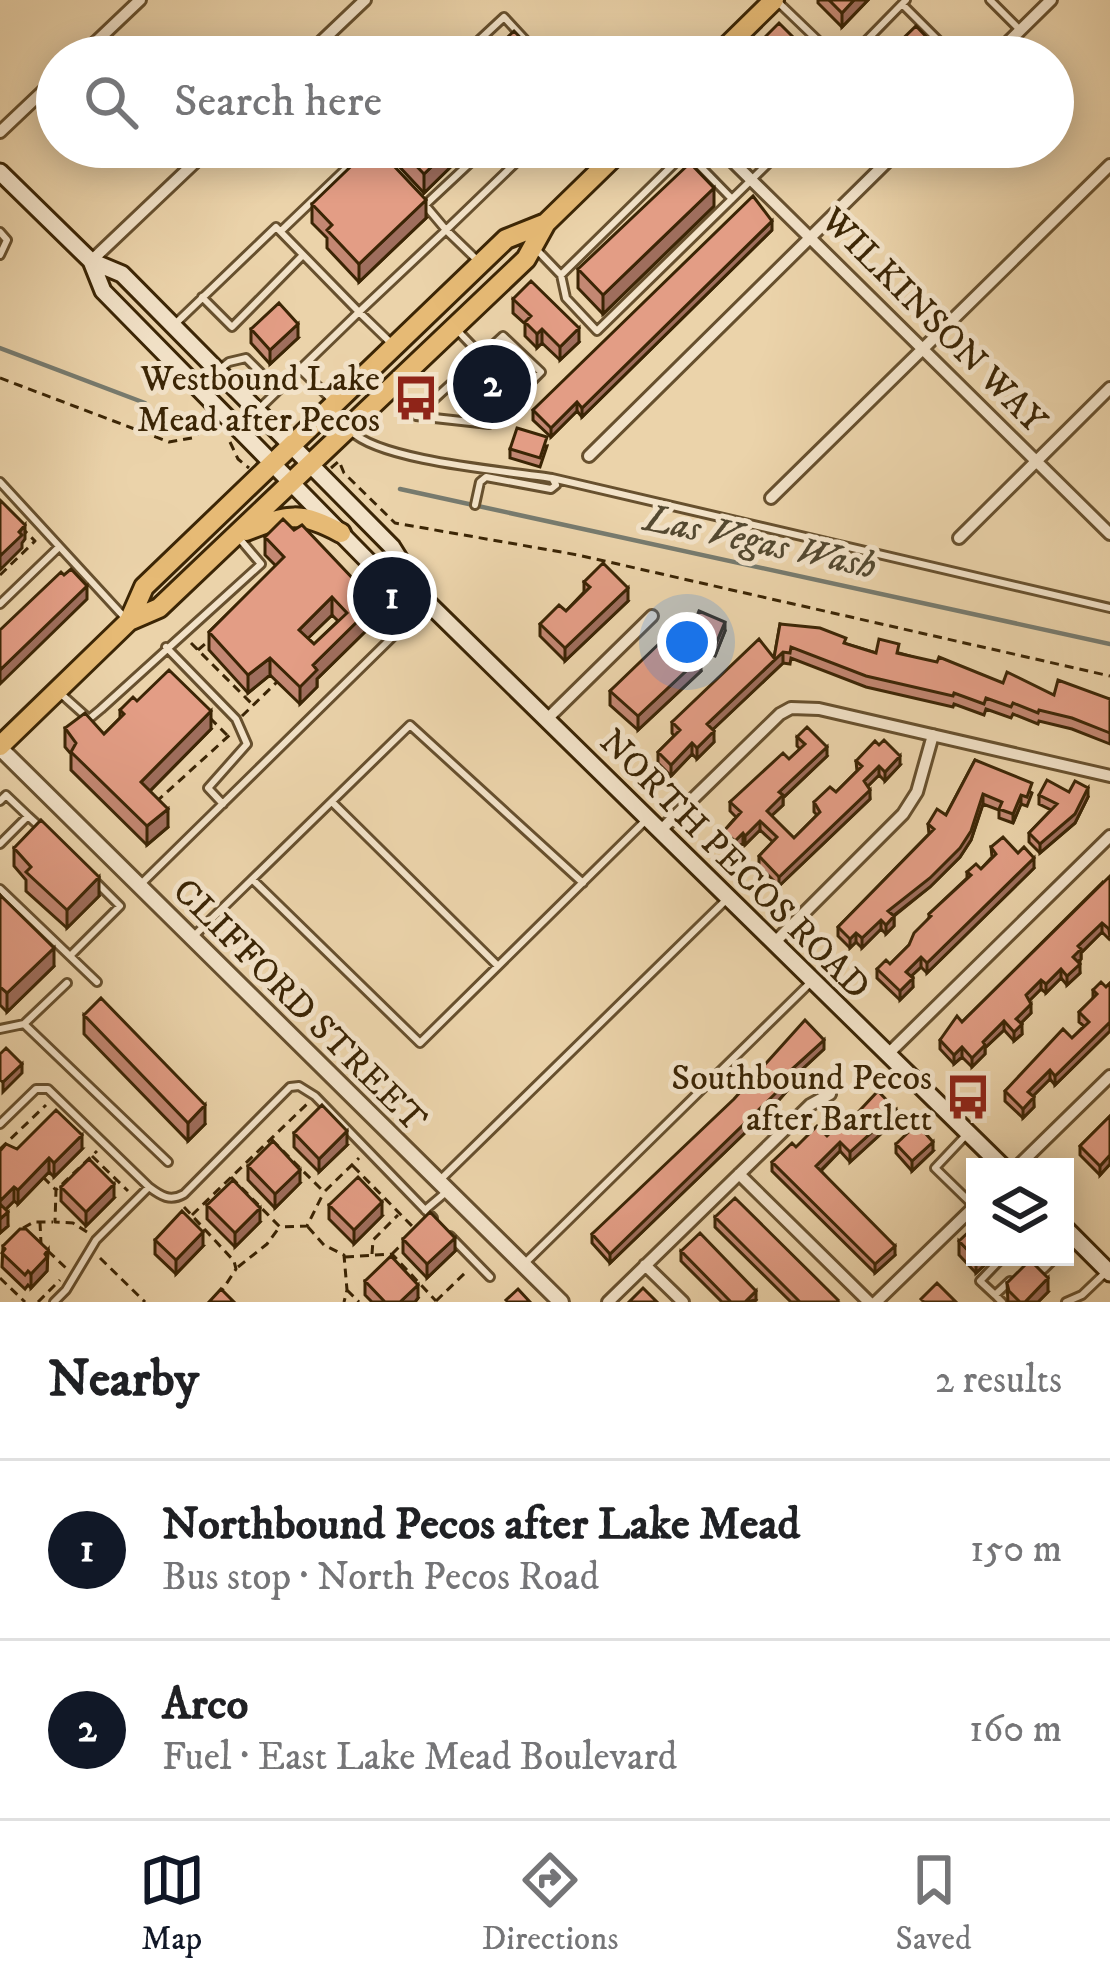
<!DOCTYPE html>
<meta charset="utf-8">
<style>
body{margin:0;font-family:"IM FELL DW Pica",serif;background:#f6f6f6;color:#202124}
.controls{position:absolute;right:36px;bottom:36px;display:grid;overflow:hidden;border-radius:0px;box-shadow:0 6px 30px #0003}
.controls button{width:108px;height:108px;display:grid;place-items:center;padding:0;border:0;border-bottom:3px solid #e0e0e0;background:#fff;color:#202124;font:60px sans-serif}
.you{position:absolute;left:687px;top:642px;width:42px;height:42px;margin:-30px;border:9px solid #fff;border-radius:50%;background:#1a73e8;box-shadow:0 0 0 18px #1a73e833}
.badge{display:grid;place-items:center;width:78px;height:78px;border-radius:50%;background:#111827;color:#fff;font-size:39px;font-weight:700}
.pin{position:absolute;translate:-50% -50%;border:6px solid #fff;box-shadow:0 3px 12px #0006}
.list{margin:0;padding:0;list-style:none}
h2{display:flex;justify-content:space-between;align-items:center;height:156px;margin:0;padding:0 48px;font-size:51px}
h2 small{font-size:39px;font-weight:400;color:#757577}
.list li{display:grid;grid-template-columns:78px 1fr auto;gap:36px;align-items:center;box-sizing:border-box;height:180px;padding:0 48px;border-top:3px solid #e0e0e0}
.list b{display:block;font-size:45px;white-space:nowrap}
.list p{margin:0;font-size:39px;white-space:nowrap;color:#757577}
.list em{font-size:39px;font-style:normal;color:#757577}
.icon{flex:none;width:66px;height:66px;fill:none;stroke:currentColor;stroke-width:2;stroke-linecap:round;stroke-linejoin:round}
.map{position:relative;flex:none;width:1110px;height:1302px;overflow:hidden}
.search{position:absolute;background:#fff;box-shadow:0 6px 30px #0003;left:36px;right:36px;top:36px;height:132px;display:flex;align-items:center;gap:30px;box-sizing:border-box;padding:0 42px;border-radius:66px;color:#757577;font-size:45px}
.sheet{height:516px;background:#fff}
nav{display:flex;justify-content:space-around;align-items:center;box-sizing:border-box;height:168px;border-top:3px solid #e0e0e0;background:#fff;font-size:33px;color:#757577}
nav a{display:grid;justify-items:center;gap:6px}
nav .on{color:#111827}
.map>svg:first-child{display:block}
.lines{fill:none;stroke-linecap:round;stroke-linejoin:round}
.stream{stroke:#777b6f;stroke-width:4.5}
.service-casing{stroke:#67502e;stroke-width:12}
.minor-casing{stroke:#67502e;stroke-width:16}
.tertiary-casing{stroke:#67502e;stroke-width:20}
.secondary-casing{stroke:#3b2505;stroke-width:21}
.primary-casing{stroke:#3b2505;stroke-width:24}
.path{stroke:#3b2505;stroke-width:3;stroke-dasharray:9 6;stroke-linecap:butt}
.service{stroke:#f2e2c8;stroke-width:6}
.minor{stroke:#f2e2c8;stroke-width:10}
.tertiary{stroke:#f2e2c8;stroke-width:14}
.secondary{stroke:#f2e2c8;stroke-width:15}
.primary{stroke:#e6ba75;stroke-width:18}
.wall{fill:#c38772;stroke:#3b2505;stroke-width:3;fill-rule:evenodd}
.shaded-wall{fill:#9f6e5d;stroke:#3b2505;stroke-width:3}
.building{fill:#e39d85;stroke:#3b2505;stroke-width:3;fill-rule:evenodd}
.labels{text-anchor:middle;stroke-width:10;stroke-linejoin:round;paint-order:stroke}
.street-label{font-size:36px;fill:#3b2505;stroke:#f2e2c8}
.poi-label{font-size:36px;fill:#3b2505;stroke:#f2e2c8;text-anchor:end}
.water-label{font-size:39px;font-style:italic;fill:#544931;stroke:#f2e2c8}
</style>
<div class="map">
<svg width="1110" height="1302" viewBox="0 0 1110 1302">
<rect width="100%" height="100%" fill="#ebd3aa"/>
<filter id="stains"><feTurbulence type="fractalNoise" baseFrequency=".00167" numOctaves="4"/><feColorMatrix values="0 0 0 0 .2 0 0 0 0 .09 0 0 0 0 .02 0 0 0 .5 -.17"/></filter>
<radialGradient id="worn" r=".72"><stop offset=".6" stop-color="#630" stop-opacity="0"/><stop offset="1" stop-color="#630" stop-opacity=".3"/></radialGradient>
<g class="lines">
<path class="stream" d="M0,348L145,403
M400,489L1110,644"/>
<g class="service-casing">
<path id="service" d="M990,0L1020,30
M779,3L831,53L836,52
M902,4L955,57
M735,43L749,57
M854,48L860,47L906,0
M461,57L504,17L541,57
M487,147L425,205L446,230L532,147
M695,161L732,199
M281,231L353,162
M0,232L7,240L0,255
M537,250L561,275L682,156L690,165L709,147
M561,275L566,298L597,331L785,147
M202,297L232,327L303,255
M174,325L276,227L359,312L446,230L478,261
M457,330L481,355
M503,336L541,372L489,424L416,416Z
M220,369L229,362L246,358L278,390
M300,369L332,400
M260,408L359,312L393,345
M351,431C380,461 507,471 552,478L556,485L551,489L486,477L480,482L475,505
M552,478L1110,608
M0,482L126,619
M0,604L58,548
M166,647L236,719L247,744L208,788L223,804
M60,693L89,719L101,709L261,564L239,538
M0,801L6,795L28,816
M332,802L498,966
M0,844L28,816L40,827
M254,881L420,1043L645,821
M139,886L425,605
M0,889L97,982
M194,936L410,725L583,883
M70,956L120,906L96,882
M24,1024L168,1162
M0,1029L24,1024L67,983
M0,1124L36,1089H48L149,1187
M968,1133L935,1168L975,1207
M439,1181L726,900
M425,1210L445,1193
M450,1236L490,1277
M524,1264L810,983
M1028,1264L1033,1260L1044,1269L1056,1257
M995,1295L980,1281L1003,1257
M54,1302L66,1290L96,1240L149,1187C161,1196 170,1202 184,1194L290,1087L299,1086L315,1096L433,1218
M1002,1302L995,1295L1010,1281
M1066,1302L1082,1295L1105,1273"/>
</g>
<g class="minor-casing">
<path id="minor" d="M80,57L140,0
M305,57L365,0
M993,57L1051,0
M0,132L57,78
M718,147L1110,534
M91,261L211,147
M589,456L902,147
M771,498L1110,165
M959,538L1110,388
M547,719L652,616
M660,831L780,714L791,708L819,709L1110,776
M774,943L903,814L917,792L933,735
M888,1054L1110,836
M1017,1167L1110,1076
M739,1174L869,1302
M645,1265L683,1302
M608,1302L810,1105L830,1094
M876,1302L975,1206"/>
</g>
<g class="tertiary-casing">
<path id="tertiary" d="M0,748L561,1302"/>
</g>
<g class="secondary-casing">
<path id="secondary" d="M0,172L91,261L122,274L392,547L422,595
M91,261L103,291L373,566L427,602L1003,1167
M1065,1228L1110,1273"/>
</g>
<g class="primary-casing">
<path id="primary" d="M716,57L774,0
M246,531C289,514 300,511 341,533
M129,621L144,587L506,239L546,223
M0,746L129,621L159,608L526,259L546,223L624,147"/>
</g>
<path class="path" d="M0,378L169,442L192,438L213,424L215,427
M230,442L238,459L249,468
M331,468L339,461L344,473L395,523L578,555L1110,676
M0,575L35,541L24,530
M191,643L252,704
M198,650L212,638
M242,716L279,680
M210,718L228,736
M156,802L233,732
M272,1140L324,1192L359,1158
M0,1149L46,1105
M92,1156L128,1191
M353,1166L413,1227
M43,1177L56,1190
M231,1177L280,1227L307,1226L323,1194
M184,1207L234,1261L236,1269L221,1292
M192,1215L307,1104
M40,1222L41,1244
M308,1227L324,1245L344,1255L347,1290L344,1302
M23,1228L34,1222H53
M87,1232L73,1223L55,1222L56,1190L97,1151
M48,1251L67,1269
M372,1254L373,1240L398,1215
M392,1254L403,1243
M345,1257L392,1254L436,1301
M100,1258L145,1302
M238,1267L267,1244L278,1229
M0,1278L25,1302
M347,1290L359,1302
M436,1301L468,1270
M38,1302L60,1280"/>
<use href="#service" class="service"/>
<use href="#minor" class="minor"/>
<use href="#tertiary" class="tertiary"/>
<use href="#secondary" class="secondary"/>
<use href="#primary" class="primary"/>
</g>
<path class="wall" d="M818,0H868L842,27L818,3Z
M763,39L813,57H766L763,54Z
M381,147H471L424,193Z
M750,147H774L762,159Z
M833,147H858V152L848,162Z
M312,204L426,218L359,282L327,248V238L312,223Z
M714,206L603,314L578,288V269Z
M772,230L582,417L577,411L551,437L533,420V410Z
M513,299L579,342L560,360L542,343L537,348L525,336V324L513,313Z
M251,329L298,338L270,364L251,343Z
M518,374L482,410L465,393V388Z
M547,446L540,467L510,458V449Z
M265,537L376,621L317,679V687L300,704L270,675L248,693L209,650V632L276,566L265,555ZM332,615L338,621L314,644L308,638Z
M584,582L628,601L565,661L540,636V624L566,611L584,592Z
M780,624L876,653H899L1003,683L1054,695L1110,699V744L1072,729L1039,721L1038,724L1013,714L1011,718L986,709L984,715L954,704L953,707L866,687L791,658L790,664L783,663L712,730L714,742L697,759L692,754L671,776L658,763V752L674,736L672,733V722L774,658Z
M693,626L725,631L715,656L699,649L700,638L693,635Z
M672,643L701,671L638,730L610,705V691Z
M137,701L211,729L150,791L168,827L147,845L71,770V754L65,747V728L104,734L120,718V710Z
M797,737L827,756L783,798V805L771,816L794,838L817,815L814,812V802L836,792L857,771L856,761L900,765L885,781L879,775L868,786L870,799L779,886L759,866V856L773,842L760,830L745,845L743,843L735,850L724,840V831L736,817L730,811V802L789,759L800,749L797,746Z
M975,760L1032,793L1027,806L1021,804L1013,823L999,818V810L983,804L971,840L960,857L930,887L894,916V926L886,934L881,929L862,948L856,942L850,948L838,936V927L929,834L928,824L946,815Z
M1069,792L1088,797L1075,823L1040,853L1029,842V833L1051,810L1039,804V795Z
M991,847L1018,853L1034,868L927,973L921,967L911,976L913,987L900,1000L877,978V969L890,964L909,945L929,918V914L967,878V872L981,869L992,857Z
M14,848L99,896L67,928L26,891V880L14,866Z
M1102,883L1110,937L1109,939L1102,932L1081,953V959L1078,962L1080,973L1067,985L1061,978L1046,993L1041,989L1029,1001L1031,1013L1021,1023L1022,1034L1014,1041L1004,1030L985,1048V1054L972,1067L962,1057L954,1064L940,1049V1040L962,1022Z
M0,895L54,966L7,1012L0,1005Z
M1110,983V1031L1055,1085L1050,1079L1033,1096L1034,1107L1023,1118L1005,1101V1091L1072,1038L1084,1026L1079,1022V1012L1093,999V990L1106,987Z
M84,1015L205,1124L188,1141L84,1034Z
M824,1049L794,1077V1083L779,1100L610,1263L592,1243V1234Z
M1110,1116V1164L1100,1175L1080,1155V1146Z
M896,1120L850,1162L840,1151L821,1171L895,1255L875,1273L772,1171V1162L796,1147L827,1136L846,1125Z
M294,1133L347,1145L319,1172L294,1147Z
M896,1144L933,1151L912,1171L896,1153Z
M17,1149H82L54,1177L49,1172L18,1204L14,1201L5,1210L8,1226L0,1233V1151Z
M248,1166L300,1183L275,1208L248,1180Z
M61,1187L114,1198L86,1226L61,1201Z
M207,1205L260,1222L235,1247L207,1219Z
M329,1205L382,1216L354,1244L329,1219Z
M715,1217L838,1302H791L715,1227Z
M403,1239L455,1251L427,1278L403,1253Z
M155,1240L203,1246L176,1274L155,1254Z
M959,1241L975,1257H993L976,1273L959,1255Z
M3,1246L48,1250L47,1271L31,1288L28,1285L25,1289L2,1267Z
M681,1251L756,1300L754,1302H722L681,1261Z
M365,1281L418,1298L415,1302H372L365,1295Z
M1007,1283L1048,1292L1038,1302H1008Z"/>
<path class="shaded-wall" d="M854,0H868L842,27V13Z
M452,147H471L424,193V174Z
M762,147H774L762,159Z
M848,147H858V152L848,162Z
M714,188V206L603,314V295Z
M426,200V218L359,282V264Z
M772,221V230L582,417V408Z
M298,324V338L270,364V350Z
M579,328V342L560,360V347Z
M542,329V343L537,348V334Z
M518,370V374L482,410V405Z
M577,402V411L551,437V428Z
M25,525V539L22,543V548L0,570V556Z
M87,586V599L0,684V670Z
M628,588V601L565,661V648Z
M332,597V615L299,647V630Z
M376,603V621L317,679V687L300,704V687L313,665Z
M725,622V631L715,656V646Z
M783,652V663L707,735V724Z
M701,657V671L638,730V716Z
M270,658V675L248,693V675Z
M211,711V729L141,800V782Z
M714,731V742L697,759V748Z
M692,743V754L671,776V765Z
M827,747V756L783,798V805L767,820V811L779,792Z
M900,756V765L885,781V772Z
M879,766V775L864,790V781Z
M1088,788V797L1075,823L1040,853V844Z
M870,790V799L779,886V877Z
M983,794V804L971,840L960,857L930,887L888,920V911Z
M1021,795V804L1013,823V814Z
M168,809V827L147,845V826Z
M760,821V830L745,845V836Z
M743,833V843L735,850V841Z
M1034,858V868L1028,874L927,973V963Z
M99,877V896L67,928V910Z
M894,916V926L886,934V925Z
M881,920V929L862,948V938Z
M1102,923V932L1081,953V959L1073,966V957L1078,946Z
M856,933V942L850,948V939Z
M54,948V966L7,1012V993Z
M921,957V967L906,981V972Z
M1080,964V973L1067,985V976Z
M1061,969V978L1046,993V984Z
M913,978V987L900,1000V991Z
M1041,980V989L1026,1004V995Z
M1031,1004V1013L1016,1028V1019Z
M1004,1021V1030L985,1048V1054L972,1067V1058L983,1042Z
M1110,1022V1031L1055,1085V1076Z
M1022,1024V1034L1014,1041V1032Z
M824,1040V1049L794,1077V1083L779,1100L610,1263V1254L790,1071Z
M962,1047V1057L954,1064V1055Z
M22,1064V1073L3,1092V1082Z
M1050,1070V1079L1028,1101V1092Z
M1034,1097V1107L1023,1118V1109Z
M205,1105V1124L188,1141V1123Z
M896,1110V1120L850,1162V1152Z
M347,1131V1145L319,1172V1159Z
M82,1135V1149L54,1177V1163Z
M840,1142V1151L816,1175V1166Z
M933,1142V1151L912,1171V1161Z
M1110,1155V1164L1100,1175V1166Z
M49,1158V1172L18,1204V1190Z
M300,1170V1183L275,1208V1194Z
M114,1184V1198L86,1226V1212Z
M14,1187V1201L0,1215V1201Z
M382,1202V1216L354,1244V1230Z
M260,1208V1222L235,1247V1233Z
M8,1212V1226L0,1233V1219Z
M203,1232V1246L176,1274V1260Z
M455,1238V1251L427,1278V1264Z
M895,1246V1255L875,1273V1264Z
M48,1250L47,1271L31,1288V1274Z
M979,1257H993L976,1273V1259Z
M1048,1278V1292L1038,1302H1025Z
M418,1285V1298L415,1302H400Z
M756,1291V1300L745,1302Z"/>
<path class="building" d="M829,0H854L842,13Z
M779,23L813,57H781L763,39Z
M916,26L938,49L929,57H884Z
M514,31L539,57H487Z
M852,42L867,57H827L840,44Z
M371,147H376L426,200L359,264L327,230L332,225L312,204Z
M398,147H452L424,174Z
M690,163L714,188L603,295L578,269Z
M753,196L772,221L582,408L577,402L551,428L533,410Z
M531,281L579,328L560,347L542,329L537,334L525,322L531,316L513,299Z
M279,303L298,324L270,350L251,329Z
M502,353L518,370L482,405L465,388Z
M517,428L547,437L540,458L510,449Z
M0,500L25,525L19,532L22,535L0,556Z
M283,519L294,530L302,525L376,603L313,665L317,670L300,687L270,658L248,675L209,632L284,557L265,537ZM332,597L347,613L314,644L299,630Z
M603,563L628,588L565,648L540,624L559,605L566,611L590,587L584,582Z
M71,569L87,586L0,670V630L61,572L64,575Z
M699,611L725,622L715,646L699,640L703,630L693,626Z
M780,624L820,628L846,638L844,643L876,653L879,639L899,644L897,653L937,662L939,657L1003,683L1007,672L1054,695L1058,680L1110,699V733L1072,718L1039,710L1038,713L1013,703L1011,707L986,698L984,704L954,693L953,696L866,676L791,647L790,653L783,652L707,724L714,731L697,748L692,743L671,765L658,752L680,730L672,722L759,639L774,658Z
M680,635L701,657L638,716L610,691L666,637L672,643Z
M169,670L211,711L141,782L168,809L147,826L71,752L76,743L65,728L85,713L104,734L124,714L120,710L133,697L137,701Z
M807,727L827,747L779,792L783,795L767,811L794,838L820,812L814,802L830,787L836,792L862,766L856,761L875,741L879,745L884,740L900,756L885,772L879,766L864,781L870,790L779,877L759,856L777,837L760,821L745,836L743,833L735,841L724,831L741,812L730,802L783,753L789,759L805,744L797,737Z
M975,760L1032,783L1027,797L1021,795L1013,814L999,809L1002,802L983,794L971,831L960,848L930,878L888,911L894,916L886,925L881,920L862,938L856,933L850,939L838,927L934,829L928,824L937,809L946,815Z
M1047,780L1069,792L1075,781L1088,788L1075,814L1040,844L1029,833L1057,804L1039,795Z
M41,820L99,877L67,910L26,872L31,867L14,848Z
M1003,837L1018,853L1024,847L1034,858L927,963L921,957L906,972L913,978L900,991L877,969L886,960L890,964L909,945L914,933L931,916L929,914L971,875L967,872L976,864L981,869L996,854L991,847Z
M1110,876V928L1109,929L1102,923L1078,946L1081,949L1073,957L1080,964L1067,976L1061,969L1046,984L1041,980L1026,995L1031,1004L1016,1019L1022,1024L1014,1032L1004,1021L983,1042L985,1045L972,1058L962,1047L954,1055L940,1040L957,1016L962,1022Z
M0,895L54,948L7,993L0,987Z
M1101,982L1106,987L1110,983V1022L1055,1076L1050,1070L1028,1092L1034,1097L1023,1109L1005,1091L1063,1029L1072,1038L1089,1022L1079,1012L1097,994L1093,990Z
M101,998L205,1105L188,1123L84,1015Z
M805,1020L824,1040L790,1071L794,1074L779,1090L610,1254L592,1234L734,1099Z
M6,1048L22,1064L3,1082L0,1080V1054Z
M878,1091L896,1110L850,1152L840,1142L816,1166L895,1246L875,1264L772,1162L792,1143L796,1147L817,1126L827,1136L842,1121L846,1125Z
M322,1105L347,1131L319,1159L294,1133Z
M56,1110L82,1135L54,1163L49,1158L18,1190L14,1187L0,1201V1151L6,1144L17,1149Z
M1110,1116V1155L1100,1166L1080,1146Z
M917,1124L933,1142L912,1161L896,1144Z
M273,1141L300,1170L275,1194L248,1166Z
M89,1159L114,1184L86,1212L61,1187Z
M358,1177L382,1202L354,1230L329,1205Z
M233,1180L260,1208L235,1233L207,1205Z
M735,1198L838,1300L836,1302H800L715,1217Z
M0,1204L8,1212L0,1219Z
M182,1211L203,1232L176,1260L155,1240Z
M430,1212L455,1238L427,1264L403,1239Z
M975,1226V1257H979L976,1259L959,1241Z
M20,1229H26L48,1250L45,1254L47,1257L31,1274L28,1271L25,1275L2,1253L5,1249L3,1246Z
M700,1233L756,1291L745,1302H731L681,1251Z
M391,1256L418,1285L400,1302H385L365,1281Z
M1030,1260L1048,1278L1025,1302H1020L1009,1291L1007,1283Z
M937,1283L956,1302H924L921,1299Z
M643,1288L657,1302H629Z
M221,1289L234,1302H209Z
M518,1289L530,1302H508L506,1300Z"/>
<defs>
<g id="bus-bare" transform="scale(3.6)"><path d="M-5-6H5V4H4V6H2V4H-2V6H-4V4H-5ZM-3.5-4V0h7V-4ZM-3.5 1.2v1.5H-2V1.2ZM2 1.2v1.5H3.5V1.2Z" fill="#8f2418" stroke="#f2e2c8" stroke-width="2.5" paint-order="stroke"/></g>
</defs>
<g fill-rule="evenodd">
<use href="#bus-bare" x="416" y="398"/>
<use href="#bus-bare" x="968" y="1097"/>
</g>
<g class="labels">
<g class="street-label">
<text transform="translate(935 319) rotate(45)" y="13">WILKINSON WAY</text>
<text transform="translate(736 863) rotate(45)" y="13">NORTH PECOS ROAD</text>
<text transform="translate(301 1004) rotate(45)" y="13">CLIFFORD STREET</text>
</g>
<g class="poi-label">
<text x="380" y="390">Westbound Lake<tspan x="380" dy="41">Mead after Pecos</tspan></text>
<text x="932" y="1089">Southbound Pecos<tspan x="932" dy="41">after Bartlett</tspan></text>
</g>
<g class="water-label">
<text transform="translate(761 540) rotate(12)" y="14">Las Vegas Wash</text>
</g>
</g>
<rect width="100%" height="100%" filter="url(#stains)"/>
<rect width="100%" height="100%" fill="url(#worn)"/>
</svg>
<div class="controls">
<button><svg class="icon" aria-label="layers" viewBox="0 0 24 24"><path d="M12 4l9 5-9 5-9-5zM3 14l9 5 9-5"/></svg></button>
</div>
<div class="you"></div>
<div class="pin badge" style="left:392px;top:596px">1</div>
<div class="pin badge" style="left:492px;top:384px">2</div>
<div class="search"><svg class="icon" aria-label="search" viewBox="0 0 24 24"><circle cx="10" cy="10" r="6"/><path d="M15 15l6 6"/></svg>Search here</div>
</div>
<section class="sheet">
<h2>Nearby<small>2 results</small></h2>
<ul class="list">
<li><span class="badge">1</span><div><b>Northbound Pecos after Lake Mead</b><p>Bus stop · North Pecos Road</p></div><em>150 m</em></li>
<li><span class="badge">2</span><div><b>Arco</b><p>Fuel · East Lake Mead Boulevard</p></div><em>160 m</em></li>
</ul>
</section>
<nav>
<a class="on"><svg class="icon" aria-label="map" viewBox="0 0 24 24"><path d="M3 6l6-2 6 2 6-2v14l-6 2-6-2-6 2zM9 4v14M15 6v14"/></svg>Map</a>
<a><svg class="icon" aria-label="directions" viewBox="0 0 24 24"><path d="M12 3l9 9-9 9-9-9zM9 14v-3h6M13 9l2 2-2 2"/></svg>Directions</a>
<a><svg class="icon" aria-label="saved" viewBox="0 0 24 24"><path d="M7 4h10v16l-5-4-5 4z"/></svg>Saved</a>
</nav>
